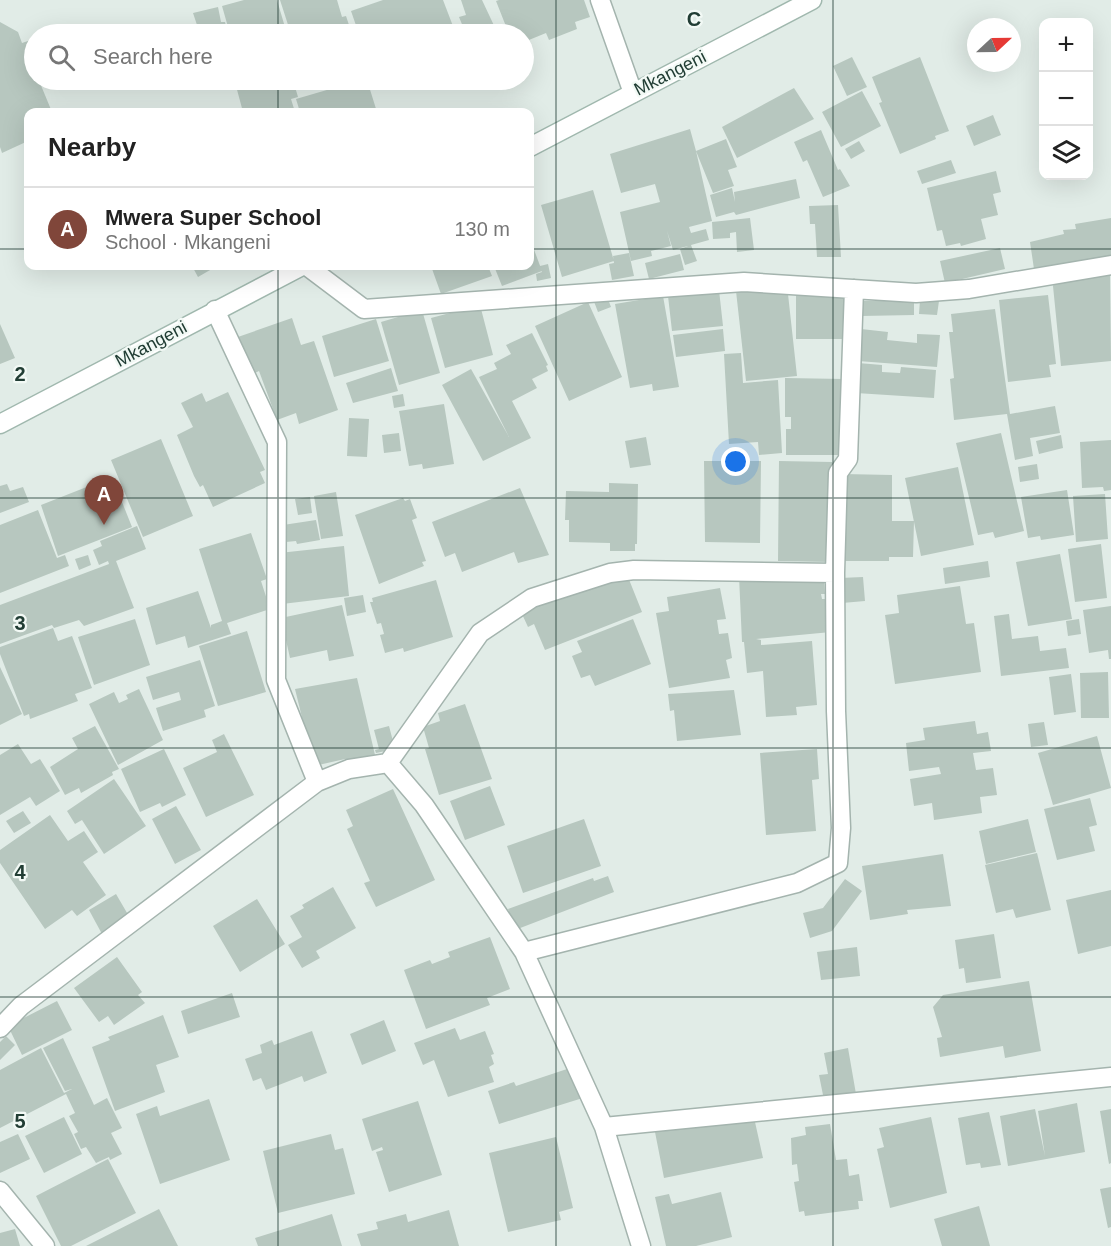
<!DOCTYPE html>
<meta charset="utf-8">
<style>
body{margin:0;font-family:Helvetica,sans-serif;background:#f6f6f6;color:#222}
.controls{position:absolute;right:18px;top:18px;display:grid;overflow:hidden;border-radius:12px;box-shadow:0 6px 24px #0002}
.controls button{width:54px;height:54px;display:grid;place-items:center;padding:0;border:0;border-bottom:2px solid #e0e0e0;background:#fff;color:#222;font:30px sans-serif}
.compass{position:absolute;left:967px;top:18px;width:54px;height:54px;border-radius:50%;background:#fff;box-shadow:0 6px 24px #0002;rotate:68deg}
.you{position:absolute;left:736px;top:462px;width:21px;height:21px;margin:-15px;border:4px solid #fff;border-radius:50%;background:#1a73e8;box-shadow:0 0 0 9px #1a73e833}
.badge{display:grid;place-items:center;width:39px;height:39px;border-radius:50%;background:#80463a;color:#fff;font-size:20px;font-weight:700}
.pin{position:absolute;translate:-50% -50px;filter:drop-shadow(0 2px 3px #0008)}
.pin::after{content:'';position:absolute;top:32px;width:21px;height:18px;background:inherit;clip-path:polygon(0 0,100% 0,50% 100%)}
.list{margin:0;padding:0;list-style:none}
h2{display:flex;justify-content:space-between;align-items:center;height:78px;margin:0;padding:0 24px;font-size:26px}
h2 small{font-size:20px;font-weight:400;color:#767676}
.list li{display:grid;grid-template-columns:39px 1fr auto;gap:18px;align-items:center;box-sizing:border-box;height:84px;padding:0 24px;border-top:2px solid #e0e0e0}
.list b{display:block;font-size:22px;white-space:nowrap}
.list p{margin:0;font-size:20px;white-space:nowrap;color:#767676}
.list em{font-size:20px;font-style:normal;color:#767676}
.icon{flex:none;width:33px;height:33px;fill:none;stroke:currentColor;stroke-width:2;stroke-linecap:round;stroke-linejoin:round}
.map{position:relative;flex:none;width:1111px;height:1246px;overflow:hidden}
.search{position:absolute;background:#fff;box-shadow:0 6px 24px #0002;left:24px;top:24px;width:510px;height:66px;display:flex;align-items:center;gap:15px;box-sizing:border-box;padding:0 21px;border-radius:33px;color:#767676;font-size:22px}
.panel{position:absolute;background:#fff;box-shadow:0 6px 24px #0002;left:24px;top:108px;width:510px;height:162px;border-radius:12px}
.map>svg:first-child{display:block}
.building{fill:#b7c7bf}
.lines{fill:none;stroke-linecap:round;stroke-linejoin:round}
.street-casing{stroke:#a4b4ae;stroke-width:21}
.secondary-casing{stroke:#a0b8ae;stroke-width:21}
.street{stroke:#fff;stroke-width:18}
.secondary{stroke:#fff;stroke-width:18}
.grid{fill:none;stroke:#213d34;stroke-width:1.5;stroke-opacity:0.55}
.labels{text-anchor:middle;stroke-width:4.5;stroke-linejoin:round;paint-order:stroke}
.street-label{font-size:18px;fill:#213d34;stroke:#f2f9f5}
.grid-label{font-size:20px;text-anchor:middle;font-weight:bold;fill:#213d34;stroke:#f2f9f5;stroke-width:4.5;stroke-linejoin:round;paint-order:stroke}
</style>
<div class="map">
<svg width="1111" height="1246" viewBox="0 0 1111 1246">
<rect width="100%" height="100%" fill="#e1ece7"/>
<path class="building" d="M244,0H277L287,34H230L222,6Z
M280,0H337L342,17L346,16L352,34H291Z
M383,0H443L456,34H359L351,11Z
M461,0H482L498,34H466L459,17L466,15Z
M499,0H584L590,17L575,22L577,29L549,40L546,33L524,42V34H509L496,1Z
M218,7L221,22H225L228,34H200L193,13Z
M0,22L18,32L22,43L34,39V80H47L40,83L52,112H28V141L2,153L0,147Z
M852,57L867,87L847,96L833,66Z
M920,57L949,131L935,136L936,139L900,154L879,103L882,102L872,77Z
M262,80H293L298,97L291,99L295,112H243L236,86Z
M361,80H367L377,112H300L296,99Z
M794,88L814,119L737,158L722,127Z
M862,91L881,126L841,147L822,112Z
M993,115L1001,135L974,146L966,126Z
M690,129L696,151L726,139L737,167L728,170L734,186L713,193L696,151L712,221L689,227L691,233L706,229L709,240L691,245L697,261L685,265L680,249L688,246L673,250L667,231L671,246L651,251L652,256L631,261L620,212L660,202L655,184L621,193L610,154Z
M821,130L838,170L840,169L850,186L823,197L807,160L803,162L794,142Z
M859,141L865,151L851,159L845,149Z
M951,160L956,173L922,184L917,171Z
M996,171L1001,192L993,194L998,215L981,219L986,239L961,246L960,243L946,246L942,230L937,231L927,188Z
M796,179L800,198L736,215L734,212L716,217L710,195L732,188L735,202L734,192Z
M593,190L614,261L562,277L541,205Z
M838,205L841,257H817L815,224H810L809,206Z
M750,218L754,250L737,252L736,232L730,233V238L713,239L712,222Z
M1111,218V256L1034,269L1030,242L1064,234L1063,230L1076,229L1075,224Z
M530,239L542,271L502,286L494,266H530Z
M1000,248L1005,269L945,283L940,261Z
M629,253L634,276L612,280L609,264L614,263L613,256Z
M680,254L684,270L649,279L645,263Z
M548,264L551,278L537,281L536,274L542,272L540,266Z
M192,266H217L198,277Z
M431,266H488L492,276L441,294Z
M1110,274L1111,361L1061,366L1053,286L1055,281Z
M787,285L797,376L746,381L736,291Z
M719,290L723,326L672,331L668,296Z
M606,294L611,307L598,312L593,299Z
M796,295H844V339H796Z
M1048,295L1056,364L1049,365L1051,377L1008,382L999,300Z
M663,296L679,387L653,391L652,384L630,388L615,304Z
M914,300V315L861,316V301Z
M920,300L939,301L937,315L919,314Z
M588,302L622,377L569,401L535,326Z
M480,305L493,355L445,368L431,318Z
M995,309L1010,414L1055,406L1060,433L1030,438L1033,456L1015,460L1007,414L954,420L950,379L954,378L949,332H953L951,314Z
M422,310L440,373L399,385L381,322Z
M292,318L301,345L314,341L338,410L299,424L296,413L277,420L259,371L249,376L235,338Z
M376,319L389,361L334,377L322,336Z
M0,324L15,358L0,364Z
M723,329L725,351L676,357L673,335Z
M861,329L888,332L887,340L917,343V334L940,335L937,367L858,361Z
M532,333L548,365L546,366L548,371L532,379L537,388L512,401L531,438L483,461L442,385L471,369L509,437L479,377L497,369L494,363L511,354L506,345Z
M741,353L743,383L778,380L782,453L759,455L758,442L729,444L724,354Z
M858,363L882,365V372L900,373L901,367L936,370L934,398L856,393Z
M391,368L398,391L353,403L346,383Z
M785,378L844,379V420H839V430H843V455H786V429H791V417H785Z
M228,392L265,470L260,472L265,483L213,507L203,485L200,487L194,476L177,435L193,427L181,403L202,393L206,402Z
M403,394L405,406L394,408L392,396Z
M444,404L454,464L423,469L422,464L409,466L399,411Z
M349,418L369,419L367,457L347,456Z
M399,433L401,451L384,453L382,435Z
M1001,433L1024,531L995,538L993,532L978,535L956,443Z
M1061,435L1063,448L1039,454L1036,441Z
M646,437L651,465L630,468L625,441Z
M161,439L193,516L143,537L111,460Z
M1111,440V490L1104,491L1103,487L1082,488L1080,442Z
M704,461H761L760,543L705,542Z
M779,461L832,462L831,562L778,561Z
M1037,464L1039,479L1020,482L1018,467Z
M958,467L974,545L921,556L905,478Z
M843,474L892,475V521H914L913,557H889V561H842Z
M112,477L132,527L58,556L41,505Z
M609,483L638,484L637,544H635V551H610V543L569,542V520H565L566,491L609,492Z
M7,484L10,491L23,487L29,502L0,513V486Z
M520,488L549,555L518,563L514,552L462,572L455,553L445,557L432,522Z
M1067,490L1074,535L1041,540L1040,536L1028,538L1021,497Z
M336,492L343,536L321,539L314,496Z
M1105,494L1108,539L1076,542L1073,496Z
M310,497L312,513L298,515L295,499Z
M403,498L405,501L410,499L417,518L412,520L426,561L422,562L424,566L379,584L355,515Z
M38,510L57,558L65,555L69,566L0,593V525Z
M316,520L320,540L297,544L296,541L286,542L283,525Z
M137,526L146,549L116,561L134,608L84,626L79,620L54,628L52,625L0,644V605L109,564L108,561L99,565L93,550L102,546L100,541Z
M251,533L267,579L261,581L270,609L227,623L231,634L188,648L185,636L156,645L146,608L198,591L211,628V625L222,621L199,549Z
M1101,544L1107,598L1075,602L1068,549Z
M344,546L349,596L282,604L279,553Z
M1060,554L1072,619L1028,626L1016,562Z
M88,555L91,565L79,570L75,559Z
M988,561L990,577L945,584L943,568Z
M626,572L642,612L545,650L534,624L528,627L522,614L528,609Z
M739,576L802,577V582L824,580L825,594H821L822,599H829L831,632L756,639L761,640V645L812,641L817,705L796,707L797,715L766,717L763,671L747,673L744,642H742Z
M863,577L865,601L842,603L840,578Z
M436,580L453,637L404,652L403,648L385,653L380,635L384,634L381,623L377,624L370,602H373L372,598Z
M960,586L966,624L974,623L981,672L895,684L885,615L899,613L897,595Z
M720,588L726,619L717,620L719,634L728,633L732,658L726,660L730,678L669,688L656,613L669,611L667,597Z
M363,595L366,612L347,616L344,598Z
M342,605L354,656L329,661L327,650L290,658L281,618Z
M1111,606V659H1109L1108,650L1089,653L1083,610Z
M1009,614L1012,639L1038,636L1040,651L1066,648L1069,668L1001,676L994,616Z
M135,619L150,665L94,685L78,637Z
M633,619L651,664L595,686L590,675L581,678L572,656L582,652L577,641Z
M1079,619L1081,634L1068,636L1066,621Z
M53,628L58,641L72,636L92,688L75,694L78,701L30,719L29,714L24,716L0,654V647Z
M247,631L266,692L218,706L199,646Z
M200,660L215,706L204,710L206,717L163,731L156,708L181,700L179,692L153,700L146,677Z
M0,667L22,714L0,725Z
M1108,672L1109,718H1081L1080,673Z
M1071,674L1076,712L1054,715L1049,677Z
M357,678L375,755L346,763L345,759L314,766L295,689Z
M139,689L163,740L118,765L89,704L114,692L119,703L128,699L126,695Z
M734,690L741,735L677,741L674,710L670,711L668,694Z
M465,704L492,779L439,795L425,749L429,748L423,727L440,721L438,713Z
M975,721L977,734L988,732L991,751L973,753L976,770L993,768L997,795L980,797L982,813L934,820L932,803L914,806L910,779L941,774L939,767L909,771L906,743L925,740L923,728Z
M1044,722L1048,745L1031,747L1028,724Z
M95,726L119,769L112,772L113,775L81,793L79,788L65,795L50,767L78,749L72,738Z
M389,726L395,749L376,753L375,750L379,749L374,730Z
M224,734L254,795L206,817L183,768L217,752L212,740Z
M1097,736L1111,788L1053,805L1038,753Z
M18,744L31,764L40,759L60,791L36,806L30,797L0,815V755Z
M164,749L186,795L162,807L160,803L140,812L121,769Z
M817,749L819,779L812,780L816,831L766,835L760,753Z
M114,779L146,826L104,854L82,820L75,824L67,811Z
M490,786L505,825L465,840L450,801Z
M393,789L435,880L376,907L364,883L370,881L347,829L353,826L346,810Z
M1090,798L1097,825L1089,827L1095,851L1057,860L1044,809Z
M176,806L201,850L175,864L152,819Z
M23,811L31,823L14,833L6,821Z
M50,815L68,841L84,831L98,852L83,862L106,895L77,916L72,910L45,929L0,863V850Z
M584,819L601,866L523,893L507,846Z
M1028,819L1036,852L986,864L979,831Z
M1037,853L1051,910L1016,918L1013,909L996,913L985,865Z
M943,854L951,906L907,910L908,914L870,920L862,866Z
M608,876L614,892L515,930L508,909L593,878L594,881Z
M845,879L862,891L832,931L810,938L803,913L823,908Z
M333,887L356,928L316,951L320,958L302,968L288,945L302,937L290,916L304,908L302,905Z
M1111,890V946L1078,954L1066,900Z
M116,894L130,918L102,934L89,910Z
M257,899L285,944L240,972L213,926Z
M994,934L1001,978L966,983L964,968L959,969L955,940Z
M490,937L510,989L487,998L490,1005L426,1029L404,970L430,960L432,964L450,957L448,952Z
M857,947L860,976L821,980L817,952Z
M117,957L142,992L138,995L145,1003L114,1025L108,1016L99,1022L74,988Z
M1029,981L1041,1051L1005,1058L1003,1046L940,1057L937,1038L942,1037L933,1007L943,995Z
M232,993L240,1017L188,1034L181,1011Z
M57,1001L72,1030L22,1055L8,1026Z
M163,1015L179,1057L156,1065L165,1092L115,1111L92,1047L110,1040L108,1037Z
M384,1020L396,1051L362,1065L350,1034Z
M455,1028L460,1040L485,1031L494,1054L491,1055L494,1064L489,1067L494,1082L448,1097L434,1060L423,1065L414,1043Z
M312,1031L327,1073L304,1082L302,1076L266,1090L261,1078L253,1081L245,1059L262,1053L260,1045L272,1040L274,1045Z
M6,1036L15,1045L0,1060V1042Z
M63,1038L94,1105L107,1098L122,1128L111,1133L122,1154L110,1160L109,1157L96,1163L86,1147L81,1149L74,1134L78,1132L69,1116L75,1113L66,1094L0,1128V1070L41,1048L64,1093L72,1089L65,1091L43,1048Z
M848,1048L856,1094L824,1100L819,1075L828,1074L824,1053Z
M576,1066L586,1097L499,1124L488,1091L514,1082L516,1086Z
M209,1099L230,1160L160,1184L136,1114L157,1106L160,1116Z
M418,1101L442,1175L389,1192L376,1152L383,1150L382,1147L372,1151L362,1119Z
M1077,1103L1085,1152L1008,1166L1000,1116L1035,1109L1045,1156L1038,1111Z
M1111,1109V1163L1109,1164L1100,1111Z
M989,1112L1001,1165L981,1168L980,1163L966,1165L958,1118Z
M753,1113L763,1158L664,1178L655,1132Z
M64,1117L82,1154L44,1173L25,1136Z
M931,1117L947,1193L890,1208L877,1149L884,1147L879,1128Z
M830,1124L836,1160L847,1159L849,1176L859,1174L863,1201H858L859,1209L805,1216L804,1211L799,1212L794,1182L799,1181L797,1164L792,1165L791,1138L806,1135L805,1127Z
M18,1134L30,1159L0,1173V1142Z
M331,1134L335,1150L343,1148L355,1194L278,1213L263,1151Z
M556,1137L573,1208L559,1212L561,1220L508,1232L489,1153Z
M108,1159L136,1213L71,1246H61L36,1196Z
M1111,1187V1227L1108,1228L1100,1189Z
M721,1192L732,1237L696,1246H666L655,1197L669,1194L672,1204Z
M979,1206L990,1246H942L934,1219Z
M159,1209L178,1246H86Z
M449,1210L459,1246H361L357,1234L378,1229L376,1222L406,1214L408,1222Z
M332,1214L342,1246H258L255,1238Z
M15,1229L20,1246H0V1233Z"/>
<g class="lines">
<g class="street-casing">
<path id="street" d="M600,0L633,93
M307,266L364,309L744,282L916,293L969,289L1111,265
M215,310L277,442L276,680L317,782L349,769L388,763L424,805L524,952L604,1127L641,1246
M388,763L480,633L532,598L610,573L634,570L835,573
M524,952L797,883L838,863L841,828L836,711L835,573L838,473L848,459L854,289
M0,1028L21,1006L317,782
M604,1127L1111,1077
M0,1191L45,1246"/>
</g>
<g class="secondary-casing">
<path id="secondary" d="M530,147L812,0
M0,424L302,266"/>
</g>
<use href="#street" class="street"/>
<use href="#secondary" class="secondary"/>
</g>
<path class="grid" d="M278,0V34M556,0V1246M833,0V1246M278,80V112M0,249H28M530,249H1111M278,266V1246M0,498H1111M0,748H1111M0,997H1111"/>
<g class="labels">
<g class="street-label">
<text transform="translate(670 73) rotate(-27)" y="6">Mkangeni</text>
<text transform="translate(151 344) rotate(-28)" y="6">Mkangeni</text>
</g>
</g>
<g class="grid-label">
<text x="694" y="26">C</text>
<text x="20" y="381">2</text>
<text x="20" y="630">3</text>
<text x="20" y="879">4</text>
<text x="20" y="1128">5</text>
</g>
</svg>
<div class="controls">
<button>+</button>
<button>−</button>
<button><svg class="icon" aria-label="layers" viewBox="0 0 24 24"><path d="M12 4l9 5-9 5-9-5zM3 14l9 5 9-5"/></svg></button>
</div>
<svg class="compass" viewBox="-18 -18 36 36"><path d="M0-13l5 13h-10z" fill="#e53935"/><path d="M0 13l5-13h-10z" fill="#767676"/></svg>
<div class="you"></div>
<div class="pin badge" style="left:104px;top:525px">A</div>
<div class="search"><svg class="icon" aria-label="search" viewBox="0 0 24 24"><circle cx="10" cy="10" r="6"/><path d="M15 15l6 6"/></svg>Search here</div>
<section class="panel">
<h2>Nearby<small></small></h2>
<ul class="list">
<li><span class="badge">A</span><div><b>Mwera Super School</b><p>School · Mkangeni</p></div><em>130 m</em></li>
</ul>
</section>
</div>
